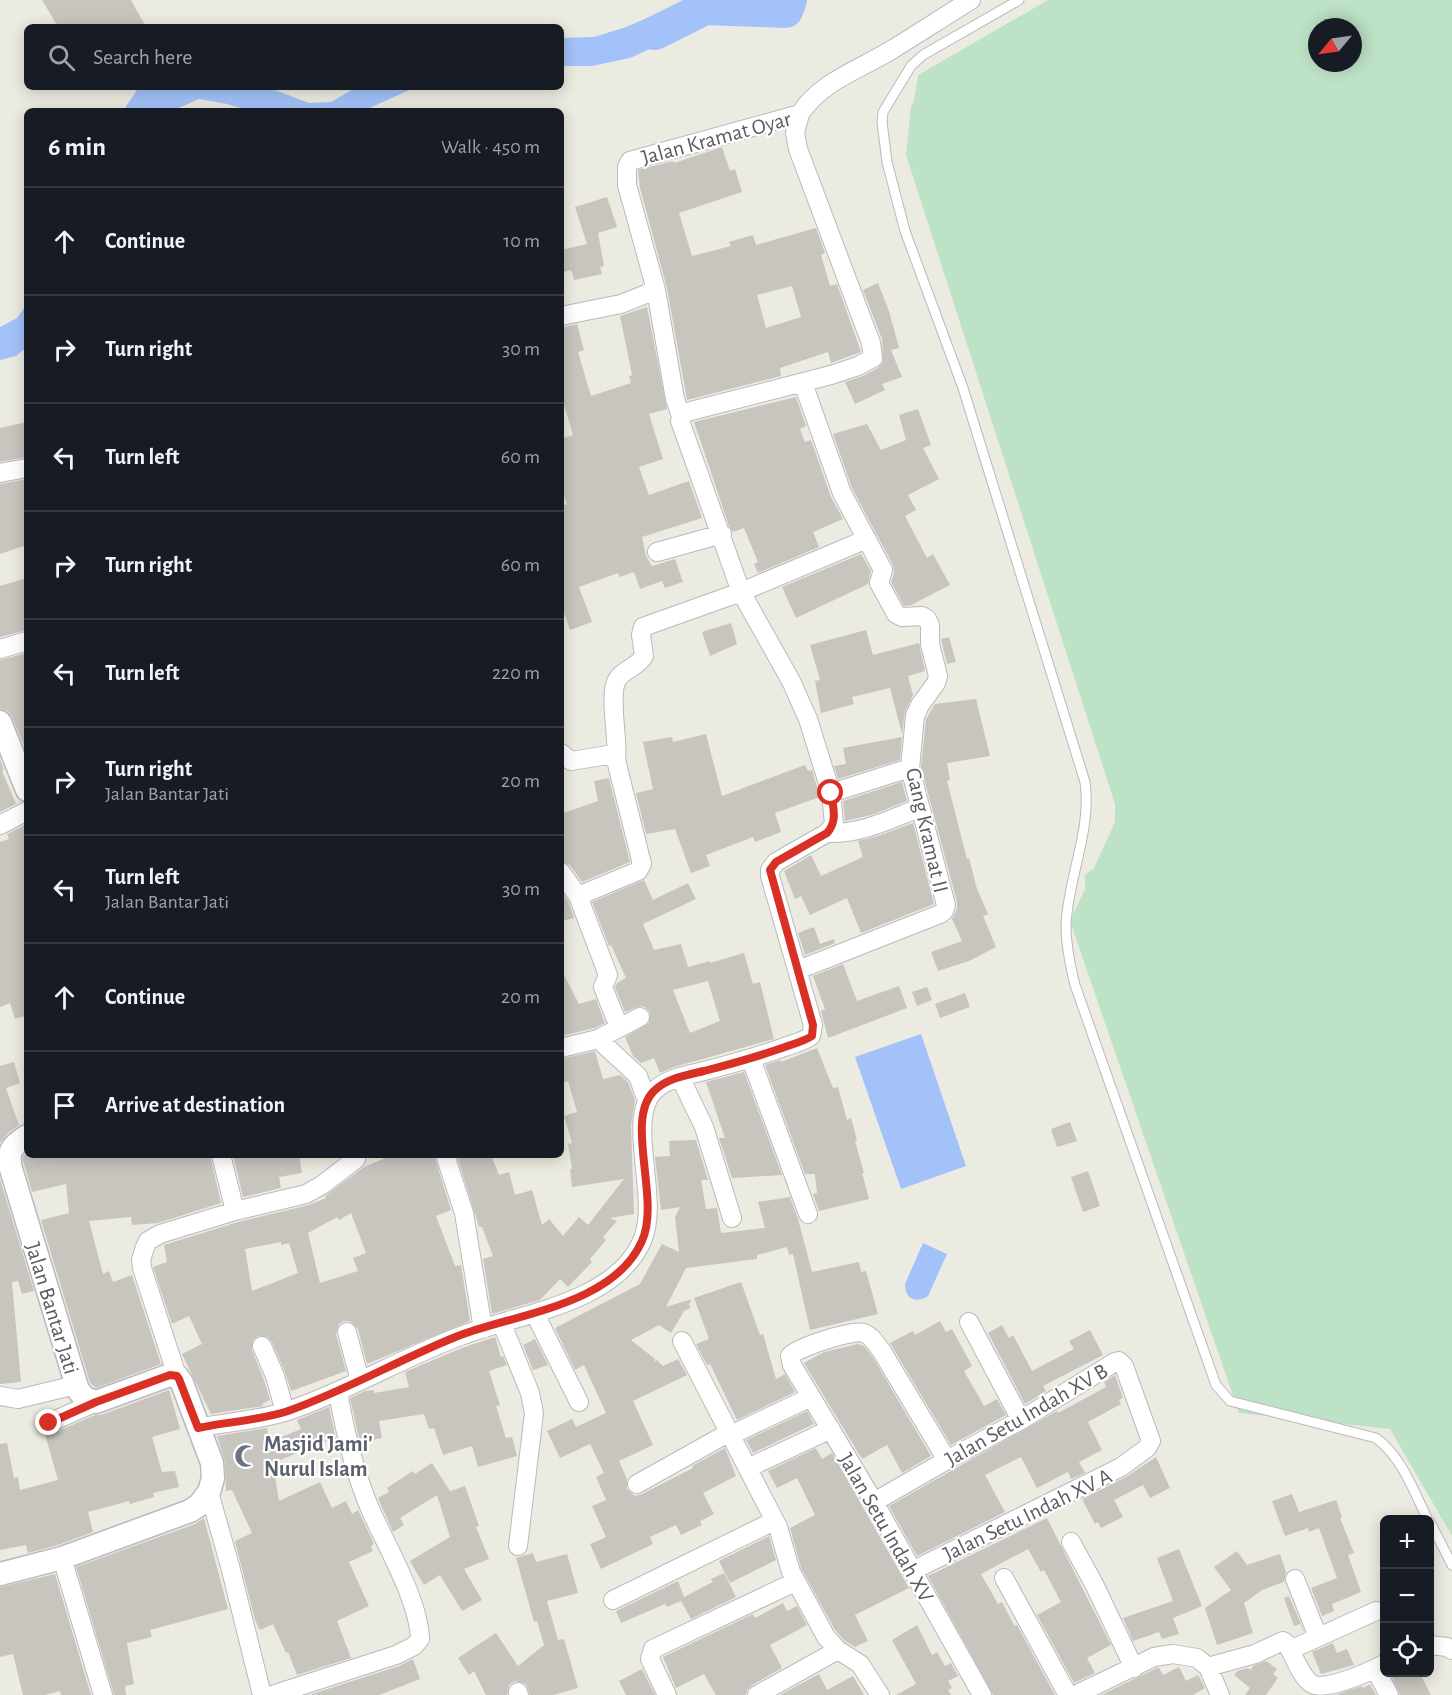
<!DOCTYPE html>
<meta charset="utf-8">
<style>
body{margin:0;font-family:"Alegreya Sans",sans-serif;background:#20242c;color:#f1f3f6}
.controls{position:absolute;right:18px;bottom:18px;display:grid;overflow:hidden;border-radius:9px;box-shadow:0 3px 15px #0003}
.controls button{width:54px;height:54px;display:grid;place-items:center;padding:0;border:0;border-bottom:2px solid #363941;background:#171b24;color:#f1f3f6;font:30px sans-serif}
.compass{position:absolute;left:1308px;top:18px;width:54px;height:54px;border-radius:50%;background:#171b24;box-shadow:0 3px 15px #0003;rotate:241deg}
.stop{position:absolute;width:18px;height:18px;margin:-14px;border:4px solid #d93025;border-radius:50%;background:#fff}
.stop.end{background:#d93025;border-color:#fff;box-shadow:0 2px 6px #0008}
.list{margin:0;padding:0;list-style:none}
h2{display:flex;justify-content:space-between;align-items:center;height:78px;margin:0;padding:0 24px;font-size:26px}
h2 small{font-size:20px;font-weight:400;color:#9ea1a6}
.list li{display:grid;grid-template-columns:39px 1fr auto;gap:18px;align-items:center;box-sizing:border-box;height:108px;padding:0 24px;border-top:2px solid #363941}
.list b{display:block;font-size:22px;white-space:nowrap}
.list p{margin:0;font-size:20px;white-space:nowrap;color:#9ea1a6}
.list em{font-size:20px;font-style:normal;color:#9ea1a6}
.icon{flex:none;width:33px;height:33px;fill:none;stroke:currentColor;stroke-width:2;stroke-linecap:round;stroke-linejoin:round}
.map{position:relative;flex:none;width:1452px;height:1695px;overflow:hidden}
.search{position:absolute;background:#171b24;box-shadow:0 3px 15px #0003;left:24px;top:24px;width:540px;height:66px;display:flex;align-items:center;gap:15px;box-sizing:border-box;padding:0 21px;border-radius:9px;color:#9ea1a6;font-size:22px}
.panel{position:absolute;background:#171b24;box-shadow:0 3px 15px #0003;left:24px;top:108px;width:540px;height:1050px;border-radius:9px}
.map>svg:first-child{display:block}
.green{fill:#bee2c6;fill-rule:evenodd}
.water{fill:#a3c2f9}
.lines{fill:none;stroke-linecap:round;stroke-linejoin:round}
.river{stroke:#a3c2f9;stroke-width:34}
.building{fill:#c7c5be;fill-rule:evenodd}
.service-casing{stroke:#b9b9bf;stroke-width:11}
.minor-casing{stroke:#b9b9bf;stroke-width:20}
.tertiary-casing{stroke:#b9b9bf;stroke-width:25}
.service{stroke:#fff;stroke-width:9}
.minor{stroke:#fff;stroke-width:18}
.tertiary{stroke:#fff;stroke-width:22}
.route{stroke:#d93025;stroke-width:8}
.labels{text-anchor:middle;stroke-width:4.5;stroke-linejoin:round;paint-order:stroke}
.street-label{font-size:22px;fill:#5a5b61;stroke:#fff}
.worship-label{font-size:22px;font-weight:bold;fill:#5b616d;stroke:#fff;text-anchor:start}
</style>
<div class="map">
<svg width="1452" height="1695" viewBox="0 0 1452 1695">
<rect width="100%" height="100%" fill="#ecebe1"/>
<path class="green" d="M1048,0H1452V1536L1390,1429L1239,1413L1070,921L1085,889V875L1094,868L1115,822V804L906,155L911,106L914,101L918,75ZM1317,27H1353V63H1317Z"/>
<path class="water" d="M689,0H692L704,24L630,58L592,66H561V38L594,37L626,27Z
M139,87H267L309,103L331,102L357,87H416L363,111H250L227,104L199,99L172,111H123Z
M27,304V347L16,356L0,360V327L17,318Z
M921,1034L966,1166L901,1189L855,1057Z
M923,1243L947,1254L928,1296C916,1304 905,1299 905,1284Z"/>
<g class="lines">
<path class="river" d="M655,33L705,8L786,11L790,0"/>
</g>
<path class="building" d="M42,0H131L146,27H58Z
M722,147L730,171L735,169L742,192L679,213L692,256L731,246L729,242L753,235L756,245L816,228L825,253L821,255L830,286L837,284L861,352L831,363L828,352L780,368L781,376L687,400L667,288L640,188L638,170L673,161L674,163ZM792,286L801,317L766,328L757,295Z
M607,197L617,227L598,233L604,266L600,267L602,274L574,280L572,272L570,270L561,273V250L587,244L575,207Z
M878,283L889,311L899,348L891,350L902,377L882,384L885,390L855,404L845,382L863,376L878,368L883,362L882,339L863,290Z
M647,307L667,409L649,414L663,459L639,467L649,495L689,481L702,518L642,537L646,556L652,566L675,559L683,582L665,588L662,581L640,589L634,572L620,577L618,573L579,587L592,622L570,630L561,604V506L567,504L561,487V439L573,435L561,394V328L577,324L584,350L578,352L591,396L631,383L629,376L632,375L620,316Z
M796,397L806,426L800,429L805,442L811,440L831,497L843,519L813,532L819,547L758,573L754,564L758,562L744,528L733,532L729,526L694,422Z
M918,409L931,445L923,448L939,479L908,495L916,510L905,516L927,558L933,554L950,585L911,605L904,606L891,582L894,573L893,565L852,488L833,434L867,424L881,450L906,440L899,415Z
M27,422V457L0,462V428Z
M27,479V545L0,554V484Z
M861,554L871,571L868,584L796,618L782,587Z
M27,578V630L0,637V586Z
M731,623L737,644L710,656L702,632Z
M866,630L873,655L919,643L925,671L908,676L913,695L905,712L902,734L890,688L852,697L854,704L821,713L815,681L820,680L810,645Z
M949,637L956,662L947,664L941,639Z
M27,653V753L12,717L8,711L0,709V660Z
M976,699L990,756L947,763L950,780L947,781L967,859L969,858L977,889L988,914L983,916L996,947L969,961L938,971L931,952L962,941L952,919L957,909V902L921,767L926,719L935,704Z
M706,734L722,796L805,765L808,771L812,770L820,797L775,813L781,832L755,842L753,837L706,855L710,866L691,873L675,829L646,834L636,793L653,789L643,742L672,737L673,742Z
M902,737L900,760L838,779L834,766L846,764L843,748Z
M0,759L4,770L2,771L16,804L0,812Z
M609,778L630,862L582,882L570,865L561,861V814L598,801L594,781Z
M902,782L907,801L871,815L845,821L843,801Z
M913,823L934,904L861,933L847,898L810,915L801,896L795,899L784,871L811,855L821,876L863,857L858,841L878,836Z
M25,825L27,831V1015L15,1019L10,1003L0,1007V842L9,839L7,834Z
M644,880L653,900L688,883L696,899L643,924L654,950L681,944L688,967L710,961V963L744,953L753,984L760,982L774,1039L674,1067L660,1073L654,1058L641,1063L633,1056L625,1037L649,1023L650,1012L645,1007L640,1006L625,1012L615,987L617,983L626,978L611,945L609,946L592,902ZM708,981L720,1021L690,1033L673,990Z
M561,891L568,901L574,918L561,921Z
M814,927L820,944L834,939L835,943L805,955L798,933Z
M843,964L857,1001L899,986L907,1008L828,1038L821,1011L825,1009L813,976Z
M561,969L579,1004L596,999L605,1023L595,1028L561,1036Z
M927,987L932,1000L917,1006L912,992Z
M965,993L970,1007L940,1018L935,1004Z
M817,1048L833,1088L838,1087L847,1120L851,1118L857,1140L855,1141L864,1173H862L869,1199L819,1211L813,1194L817,1193L815,1174H805L765,1065L781,1060V1062Z
M595,1051L603,1079L620,1075L628,1082L635,1100L631,1125L634,1214L610,1218L617,1221L603,1237L606,1240L590,1259L592,1262L568,1287L560,1279L540,1300L492,1314L483,1259L493,1256L482,1227H479L457,1156L491,1155L499,1175L509,1172L515,1195L532,1190L542,1225L549,1219L563,1236L579,1217L588,1225L624,1179L572,1187L570,1169H572L568,1144L572,1143L564,1116L577,1112L568,1081L561,1083V1059Z
M14,1062L20,1083L6,1088L19,1125L8,1133L0,1143V1066Z
M744,1072L782,1175L732,1178L719,1138H725L706,1082Z
M1070,1122L1077,1141L1057,1147L1051,1129Z
M696,1140L708,1180H701L706,1209L717,1208L721,1233L765,1228L758,1202L790,1197L798,1219L812,1272L859,1262L861,1272L866,1271L878,1314L810,1330L793,1254L789,1255L787,1247L757,1255V1259L686,1268L666,1307L692,1299L689,1304L690,1308L684,1311L671,1333L659,1325L631,1340L655,1359L654,1362L657,1360L663,1366L678,1359L687,1375L633,1401L653,1445L619,1461L627,1479V1489L635,1496L642,1494L693,1468L692,1466L725,1448L736,1476L703,1493L714,1514L700,1521L702,1525L681,1535L676,1525L650,1537L653,1544L601,1569L590,1544L606,1537L592,1506L606,1500L596,1477L604,1473L590,1444L560,1458L547,1431L572,1419L576,1427L606,1413L584,1365L575,1370L555,1328L640,1284L662,1244L679,1252L675,1217L680,1207L661,1210L655,1157L670,1156L669,1141Z
M27,1153V1155H210L221,1203L158,1223L132,1225L131,1217L89,1221L103,1274L109,1271L113,1282L132,1275L161,1364L96,1388L90,1383L41,1220L69,1213L66,1184L32,1192L23,1161V1156Z
M233,1155H299L302,1173L279,1177L281,1188L243,1197Z
M393,1155H434L451,1210L436,1216L455,1266L461,1265L470,1321L367,1364L358,1329L350,1321H344L339,1324L336,1334L346,1371L291,1391L285,1372L272,1342L268,1337L258,1336L253,1340L252,1350L264,1380L270,1400L262,1404L263,1406L211,1414L182,1354L202,1344L189,1316L172,1324L153,1267L167,1262L164,1245L238,1222L309,1205L326,1198L325,1196L364,1167ZM351,1213L366,1253L353,1258L358,1271L320,1283L308,1233L337,1217L339,1220ZM281,1242V1245L289,1243L298,1273L252,1291L245,1249Z
M1088,1171L1100,1206L1083,1212L1071,1177Z
M0,1179L34,1291L22,1294L18,1281L12,1282L21,1382L0,1384Z
M741,1282L760,1335L763,1334L776,1379L785,1374L795,1392L737,1420L710,1364L707,1365L696,1344L709,1339L694,1298Z
M940,1321L946,1332L952,1329L972,1366L964,1371L984,1406L997,1399L1006,1415L951,1445L890,1343L913,1331L915,1335Z
M1002,1325L1009,1338L1013,1335L1032,1371L1074,1349L1069,1341L1090,1330L1103,1355L1043,1386L1046,1391L1025,1404L988,1333Z
M495,1337L501,1357L503,1356L507,1365L489,1371L500,1405L496,1406L506,1438L512,1437L517,1456L478,1467L472,1446L443,1455L434,1428L429,1429L424,1414L379,1421L382,1438L360,1443L350,1398L365,1391L374,1390V1393L409,1387L405,1372L462,1348Z
M535,1339L548,1365L533,1370L523,1345Z
M858,1344L864,1346L872,1356L931,1456L902,1473L887,1445L862,1459L804,1363L824,1352Z
M1115,1375L1123,1398L1119,1400L1121,1404L1088,1422L1102,1450L1079,1462L1085,1473L1071,1479L1068,1472L1037,1488L1021,1457L985,1475L1005,1512L917,1556L889,1506L1057,1411L1058,1413L1106,1387L1104,1382Z
M169,1390L180,1429L152,1437L162,1472L175,1471L179,1487L153,1493L154,1497L130,1504L129,1501L88,1512L93,1532L58,1545L28,1553L26,1545L0,1550V1444L7,1443L14,1478L18,1477L20,1490L58,1480L45,1434L54,1433L95,1415H101Z
M329,1407L338,1448L331,1449L329,1440L273,1463L279,1501L320,1482L332,1508L346,1501L352,1514L358,1510L374,1544L371,1546L373,1551L349,1562L369,1606L337,1621L351,1658L297,1675L288,1652L286,1653L273,1624L260,1630L255,1620L235,1541L252,1533L232,1490L226,1491L225,1462L217,1436L267,1428L269,1442L301,1429L297,1420Z
M807,1411L814,1424L753,1453L746,1440Z
M816,1448L822,1459L832,1453L909,1588L855,1615L868,1641L855,1647L845,1641L835,1630L801,1568L790,1528L815,1515L797,1478L777,1488L768,1471Z
M1156,1457L1170,1488L1150,1498L1143,1485L1114,1500L1123,1517L1101,1528L1098,1522L1095,1524L1082,1499L1126,1477Z
M432,1463L450,1491L465,1486L479,1526L476,1527L489,1559L464,1569L482,1600L462,1611L440,1575L424,1585L410,1561L450,1537L437,1495L400,1518L404,1525L393,1532L378,1498L389,1492L387,1488L413,1471L415,1474Z
M1292,1494L1299,1512L1336,1500L1342,1517L1340,1518L1354,1553L1348,1555L1361,1592L1332,1604L1334,1611L1322,1616L1311,1588L1337,1578L1319,1528L1309,1532L1308,1528L1285,1536L1272,1501Z
M204,1518L228,1609L150,1630L152,1637L127,1643L134,1684L125,1686L126,1695H114L76,1567L195,1524Z
M1047,1518L1111,1645L1087,1658L1095,1673L1074,1683L1037,1615L1061,1602L1044,1570L1041,1572L1028,1549L981,1574L998,1604L1002,1602L1013,1623L1015,1626L1017,1625L1055,1695H993L928,1576Z
M769,1536L776,1560L730,1583L719,1561Z
M1179,1549L1202,1606L1173,1618L1179,1634L1162,1639L1159,1632L1133,1641L1123,1618L1173,1601L1157,1558Z
M1237,1551L1247,1565L1280,1554L1286,1572L1284,1582L1262,1590L1244,1603L1253,1633L1217,1645L1205,1608L1231,1590L1214,1567Z
M533,1553L536,1562L567,1554L578,1593L547,1601L558,1640L564,1639L578,1688L553,1695H530L526,1684L515,1681L509,1685L507,1695H486L474,1671L469,1675L458,1658L496,1633L518,1666L544,1645L537,1621L534,1622L516,1558Z
M724,1573L736,1597L691,1619L681,1601L667,1607L665,1604L621,1623L616,1611L678,1581L684,1597L713,1582L711,1579Z
M55,1574L91,1695H61L60,1691L45,1695H23L13,1654L0,1657V1587Z
M1289,1596L1304,1631V1632L1300,1624L1294,1626L1284,1598Z
M783,1603L787,1611L797,1606L807,1625L770,1645L782,1668L752,1685L747,1690L746,1695H716L704,1674L676,1688L663,1657L753,1614L755,1618Z
M917,1625L932,1655L937,1652L945,1666L951,1663L958,1676L948,1681L952,1688L948,1690L951,1695H896L916,1684L892,1640Z
M1333,1643L1337,1653L1347,1649L1354,1665L1321,1674L1312,1652Z
M413,1659L420,1679L379,1695H309L399,1666Z
M1266,1661L1277,1669L1273,1674L1278,1678L1266,1695H1245L1250,1688L1234,1675L1237,1671L1248,1668L1251,1670L1253,1666Z
M1179,1667L1186,1681L1198,1675L1205,1688L1193,1695H1101L1157,1668H1159L1163,1675Z
M642,1669L655,1695H626L619,1681Z
M1392,1672H1419L1431,1695H1400L1390,1673Z
M819,1674L827,1690L853,1676L864,1695H780Z
M1370,1684L1376,1695H1335L1362,1686L1363,1688Z"/>
<g class="lines">
<g class="service-casing">
<path id="service" d="M1019,0L923,55L911,66L883,112L882,122L887,162L905,231L963,388L1085,782C1092,830 1068,877 1066,925C1066,946 1070,965 1075,985L1216,1385L1230,1401L1376,1438C1402,1457 1414,1492 1428,1520
M1430,1522L1452,1565"/>
</g>
<g class="minor-casing">
<path id="minor" d="M561,316L621,304L656,290
M681,416L675,399L656,290L627,185V167L630,161L800,114C821,81 861,69 893,49C919,33 945,16 971,0
M0,473L27,468
M657,552L722,534
M0,649L27,641
M561,753L571,761L608,755L616,760L642,864L638,871L578,896
M616,760C619,739 608,695 617,680C623,669 637,668 644,656L641,635L643,627L741,592L867,539
M831,793L910,768
M0,825L27,811
M827,833C862,834 888,820 919,808
M561,872L578,896L608,975L603,987L619,1027
M798,970L940,914L944,911L946,905L910,768L915,716L920,705L936,683L938,676L930,644V625L927,619L922,616L902,617L896,614L879,583L883,570L842,493L803,383
M598,1039L638,1076L644,1093L648,1098
M561,1048L598,1039L640,1017
M751,1059L808,1214
M680,1077L704,1127L732,1218
M221,1155L235,1211
M445,1155L464,1213L483,1329
M535,1314L579,1402
M969,1322L1021,1420
M502,1324L530,1393L534,1413L518,1546
M347,1332L360,1381
M682,1341L778,1527L791,1572L826,1637L838,1650L860,1664L880,1695
M262,1346L275,1376L285,1412
M177,1376L142,1268L141,1260L145,1247L148,1241L160,1234L235,1211L306,1194L322,1185L356,1159L357,1155
M0,1396L18,1399L76,1385
M49,1423L96,1402
M198,1428C227,1422 261,1420 288,1411C347,1391 400,1359 458,1337C515,1314 614,1305 642,1241C661,1200 625,1120 654,1091C667,1078 687,1075 704,1071C731,1064 756,1057 782,1048C792,1044 803,1042 811,1036L813,1025L770,876V870L776,862L827,833L834,824L831,793L808,719L791,681L741,592L680,421L681,416L687,412L831,375L858,366L873,358L871,343L798,149L795,133L800,114
M731,1435L811,1397
M947,1460L881,1350C876,1344 872,1336 864,1333C854,1329 798,1347 790,1356L792,1365L874,1502L982,1695
M748,1468L831,1429
M637,1484L730,1432
M209,1492L230,1566L262,1695
M874,1502L947,1460L1021,1420L1115,1362L1119,1361L1124,1366L1151,1441L1147,1448L1121,1467L912,1571
M1071,1542L1095,1586L1134,1668
M62,1558L103,1695
M1004,1578L1068,1695
M1295,1579L1318,1637
M613,1600L774,1521
M1430,1645L1447,1647L1452,1650
M1290,1650L1376,1611
M1208,1667L1255,1654L1283,1641L1287,1644C1294,1656 1301,1677 1312,1684C1325,1692 1371,1671 1384,1664
M1375,1669L1389,1695
M518,1692L519,1695
M272,1695L396,1655L414,1646L420,1639C419,1601 387,1547 371,1511C354,1472 345,1433 338,1392
M667,1695L650,1659L653,1649L795,1582
M757,1695L838,1650
M1075,1695L1154,1657L1173,1654L1197,1658L1208,1667L1220,1695"/>
</g>
<g class="tertiary-casing">
<path id="tertiary" d="M0,722L27,790
M0,1574L62,1558L190,1511L199,1505L209,1492L213,1478L212,1463L182,1383L177,1376L170,1375L96,1402L85,1398L78,1390L11,1169C7,1150 12,1146 27,1136"/>
</g>
<use href="#service" class="service"/>
<use href="#minor" class="minor"/>
<use href="#tertiary" class="tertiary"/>
</g>
<g class="lines">
<path class="route" d="M49,1423L96,1402L170,1375L177,1376L179,1379L198,1428C227,1422 261,1420 288,1411C347,1390 400,1359 458,1336C515,1314 614,1305 642,1241C661,1200 624,1120 654,1091C667,1078 687,1075 704,1071C731,1064 756,1057 782,1048C792,1044 803,1042 812,1036L813,1025L770,870L776,862L827,833C838,821 833,807 831,793"/>
</g>
<defs>
<g id="mosque-bare" transform="scale(1.8)"><path d="M3.5-4.9A6 6 0 1 0 3.5 4.9A5 5 0 1 1 3.5-4.9Z" fill="#6b7280" stroke="#fff" stroke-width="2.5" paint-order="stroke"/></g>
</defs>
<g fill-rule="evenodd">
<use href="#mosque-bare" x="246" y="1456"/>
</g>
<g class="labels">
<g class="street-label">
<text transform="translate(716 137) rotate(-15)" y="8">Jalan Kramat Oyar</text>
<text transform="translate(928 830) rotate(77)" y="8">Gang Kramat II</text>
<text transform="translate(53 1308) rotate(73)" y="8">Jalan Bantar Jati</text>
<text transform="translate(1026 1414) rotate(-30)" y="8">Jalan Setu Indah XV B</text>
<text transform="translate(1027 1514) rotate(-26)" y="8">Jalan Setu Indah XV A</text>
<text transform="translate(887 1527) rotate(60)" y="8">Jalan Setu Indah XV</text>
</g>
<g class="worship-label">
<text x="264" y="1451">Masjid Jami'<tspan x="264" dy="25">Nurul Islam</tspan></text>
</g>
</g>
</svg>
<div class="controls">
<button>+</button>
<button>−</button>
<button><svg class="icon" aria-label="locate" viewBox="0 0 24 24"><circle cx="12" cy="12" r="6"/><path d="M12 2v4M12 18v4M2 12h4M18 12h4"/></svg></button>
</div>
<svg class="compass" viewBox="-18 -18 36 36"><path d="M0-13l5 13h-10z" fill="#e53935"/><path d="M0 13l5-13h-10z" fill="#9ea1a6"/></svg>
<div class="stop" style="left:831px;top:793px"></div>
<div class="stop end" style="left:49px;top:1423px"></div>
<div class="search"><svg class="icon" aria-label="search" viewBox="0 0 24 24"><circle cx="10" cy="10" r="6"/><path d="M15 15l6 6"/></svg>Search here</div>
<section class="panel">
<h2>6 min<small>Walk · 450 m</small></h2>
<ul class="list">
<li><svg class="icon" aria-label="ahead" viewBox="0 0 24 24"><path d="M12 20V5M6 11l6-6 6 6"/></svg><div><b>Continue</b></div><em>10 m</em></li>
<li><svg class="icon" aria-label="right" viewBox="0 0 24 24"><path d="M7 20v-9h11M14 6l5 5-5 5"/></svg><div><b>Turn right</b></div><em>30 m</em></li>
<li><svg class="icon" aria-label="left" viewBox="0 0 24 24"><path d="M17 20v-9H6M10 6l-5 5 5 5"/></svg><div><b>Turn left</b></div><em>60 m</em></li>
<li><svg class="icon" aria-label="right" viewBox="0 0 24 24"><path d="M7 20v-9h11M14 6l5 5-5 5"/></svg><div><b>Turn right</b></div><em>60 m</em></li>
<li><svg class="icon" aria-label="left" viewBox="0 0 24 24"><path d="M17 20v-9H6M10 6l-5 5 5 5"/></svg><div><b>Turn left</b></div><em>220 m</em></li>
<li><svg class="icon" aria-label="right" viewBox="0 0 24 24"><path d="M7 20v-9h11M14 6l5 5-5 5"/></svg><div><b>Turn right</b><p>Jalan Bantar Jati</p></div><em>20 m</em></li>
<li><svg class="icon" aria-label="left" viewBox="0 0 24 24"><path d="M17 20v-9H6M10 6l-5 5 5 5"/></svg><div><b>Turn left</b><p>Jalan Bantar Jati</p></div><em>30 m</em></li>
<li><svg class="icon" aria-label="ahead" viewBox="0 0 24 24"><path d="M12 20V5M6 11l6-6 6 6"/></svg><div><b>Continue</b></div><em>20 m</em></li>
<li><svg class="icon" aria-label="arrive" viewBox="0 0 24 24"><path d="M6 21V4h12l-3 4 3 4H6"/></svg><div><b>Arrive at destination</b></div></li>
</ul>
</section>
</div>
